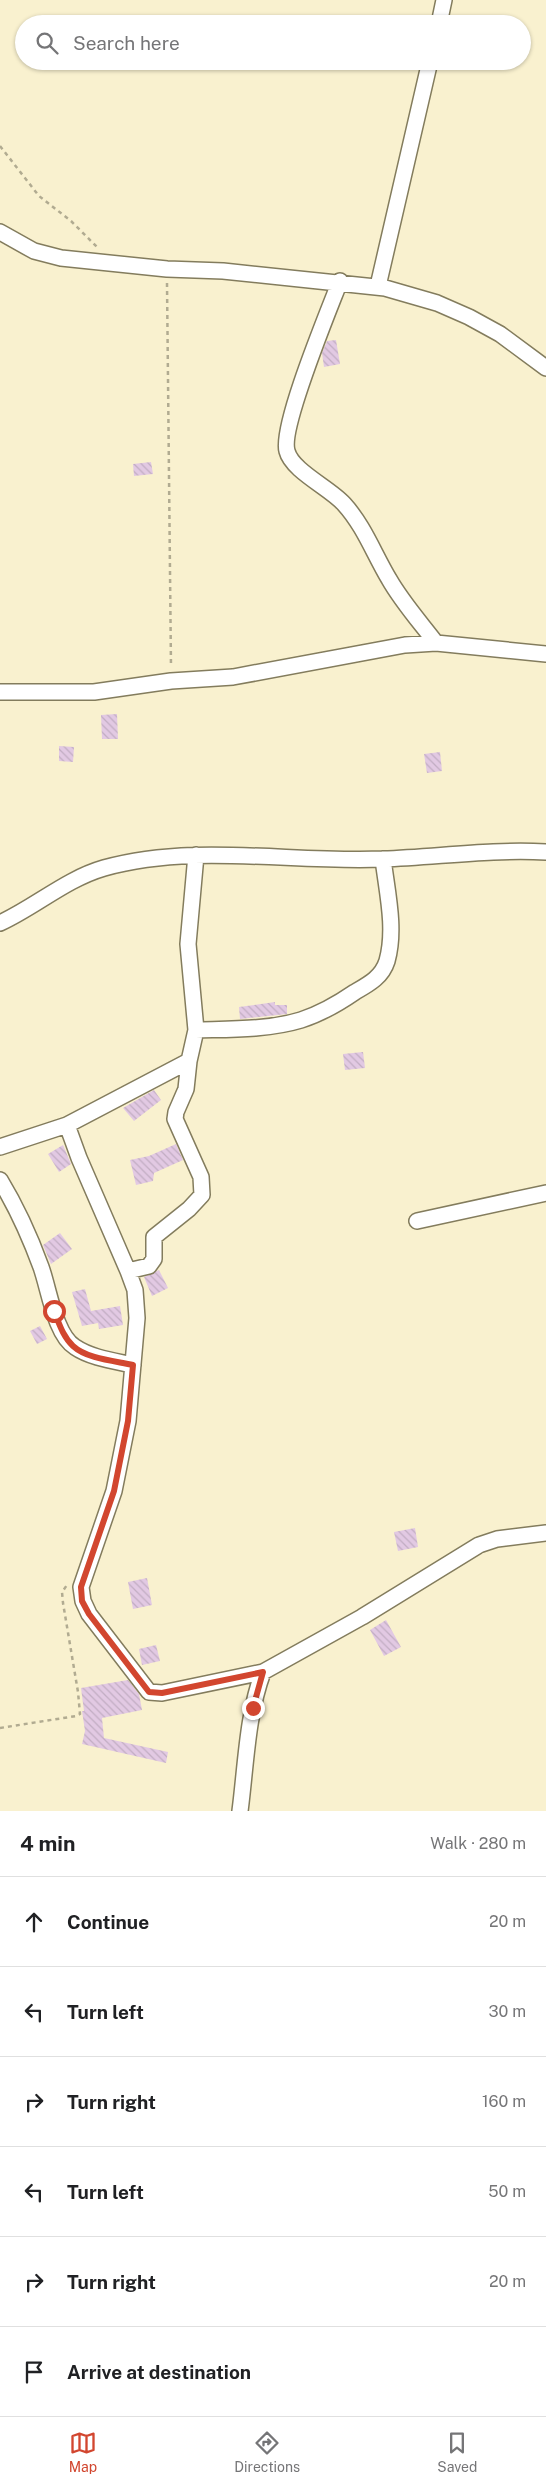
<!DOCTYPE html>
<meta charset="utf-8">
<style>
body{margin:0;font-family:"Public Sans",sans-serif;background:#f6f6f6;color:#202124}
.stop{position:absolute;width:15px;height:15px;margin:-11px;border:4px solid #d2462f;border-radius:50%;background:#fff}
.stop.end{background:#d2462f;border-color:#fff;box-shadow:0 1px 5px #0008}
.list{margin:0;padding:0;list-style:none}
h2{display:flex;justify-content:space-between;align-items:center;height:65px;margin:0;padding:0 20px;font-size:21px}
h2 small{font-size:16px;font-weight:400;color:#757577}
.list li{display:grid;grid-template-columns:32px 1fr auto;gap:15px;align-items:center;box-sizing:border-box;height:90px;padding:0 20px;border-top:1px solid #e0e0e0}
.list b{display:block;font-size:19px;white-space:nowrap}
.list em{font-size:16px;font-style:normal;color:#757577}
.icon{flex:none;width:28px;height:28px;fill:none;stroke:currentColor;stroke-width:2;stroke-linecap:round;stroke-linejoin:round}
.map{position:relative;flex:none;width:546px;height:1811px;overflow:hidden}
.search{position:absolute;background:#fff;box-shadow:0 1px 4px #0004;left:15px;right:15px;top:15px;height:55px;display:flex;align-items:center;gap:12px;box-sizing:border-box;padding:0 18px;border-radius:28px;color:#757577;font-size:19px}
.sheet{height:605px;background:#fff}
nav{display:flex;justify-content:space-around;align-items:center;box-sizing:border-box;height:70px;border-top:1px solid #e0e0e0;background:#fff;font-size:14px;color:#757577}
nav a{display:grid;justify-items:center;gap:2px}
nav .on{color:#d2462f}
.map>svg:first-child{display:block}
.building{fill:url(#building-back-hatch)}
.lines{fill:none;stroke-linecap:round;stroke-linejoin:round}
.minor-casing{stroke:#837c5d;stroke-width:18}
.path{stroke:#b1ab91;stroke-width:2.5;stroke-dasharray:4 4;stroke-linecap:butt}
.minor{stroke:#fff;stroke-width:15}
.route{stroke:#d2462f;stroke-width:6}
</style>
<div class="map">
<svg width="546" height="1811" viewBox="0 0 546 1811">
<defs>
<pattern id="building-back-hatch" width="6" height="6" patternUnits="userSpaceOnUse" patternTransform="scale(1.25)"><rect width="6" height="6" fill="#e2c9e3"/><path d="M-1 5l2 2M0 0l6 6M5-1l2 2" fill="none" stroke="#c2adc3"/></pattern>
</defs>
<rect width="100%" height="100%" fill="#f9f1cf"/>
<path class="building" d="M336,340L340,364L324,367L322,353L327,341Z
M151,462L153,474L134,476L133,464Z
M117,714L118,739H102L101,715Z
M59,746L74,747L73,762L59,761Z
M440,752L442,771L427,773L424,754Z
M275,1002V1005H287V1014L240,1019L239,1007Z
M363,1052L365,1068L345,1070L343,1054Z
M154,1090L161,1100L134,1121L123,1108Z
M176,1144L183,1160L154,1173L153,1181L136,1185L130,1160L149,1156Z
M63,1145L71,1164L59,1172L48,1154Z
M60,1233L72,1249L51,1264L43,1245Z
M159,1270L168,1288L152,1296L144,1277Z
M85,1289L91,1311L120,1306L123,1325L99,1329L98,1323L82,1326L72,1292Z
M40,1326L47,1339L37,1344L30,1331Z
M415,1528L418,1547L398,1551L394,1532Z
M147,1578L152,1605L133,1609L128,1582Z
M386,1620L401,1647L384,1656L370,1630Z
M156,1645L160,1661L142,1665L139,1649Z
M128,1680L139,1694L142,1710L102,1718L104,1738L168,1752L166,1763L82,1744L85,1731L82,1711H84L81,1688Z"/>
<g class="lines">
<g class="minor-casing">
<path id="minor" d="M439,24L444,0
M0,232L34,251L61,258L167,269L223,271L385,288L437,303L469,317L500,334L546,368
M340,281C329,310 280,427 287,451C292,471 330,488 344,504C364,526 374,554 389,579C402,602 420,622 436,643
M378,286L430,61
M0,692H94L171,681L233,677L405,645L436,643L546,654
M0,923C35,907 66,879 104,868C194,843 291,863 383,859C438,857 491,849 546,852
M196,1030C230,1029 268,1030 301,1020C320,1014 339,1003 355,992C369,984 382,977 387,961C396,929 387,892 383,859
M67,1125L79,1158L128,1271L135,1290L137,1318L128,1421L114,1491L81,1587L83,1601L89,1614L149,1692L162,1693L263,1672
M0,1147L67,1125L189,1061
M0,1180C17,1208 30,1237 41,1267C49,1289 55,1335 75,1347C91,1358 115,1361 133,1365
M417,1221L546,1193
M128,1271L149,1266L154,1259V1237L189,1209L202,1195L201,1177L175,1119L176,1112L186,1089L189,1061L196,1030L188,944L196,855
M240,1811C246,1765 247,1715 263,1672L362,1617L479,1545L497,1539L546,1533"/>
</g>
<path class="path" d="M0,146L39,196L71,221L97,247
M167,283L171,667
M0,1728L76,1716L80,1714L78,1692L63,1603L62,1592L67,1585"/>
<use href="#minor" class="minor"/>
</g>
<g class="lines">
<path class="route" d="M54,1311C59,1323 63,1337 73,1346C87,1359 115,1361 133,1365L128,1421L114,1491L81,1587L82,1601L89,1614L149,1692L162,1693L263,1672L253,1708"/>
</g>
</svg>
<div class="stop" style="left:54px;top:1311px"></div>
<div class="stop end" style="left:253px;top:1708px"></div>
<div class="search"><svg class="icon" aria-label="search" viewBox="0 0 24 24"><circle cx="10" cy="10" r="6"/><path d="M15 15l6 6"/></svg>Search here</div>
</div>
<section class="sheet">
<h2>4 min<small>Walk · 280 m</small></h2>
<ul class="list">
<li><svg class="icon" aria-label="ahead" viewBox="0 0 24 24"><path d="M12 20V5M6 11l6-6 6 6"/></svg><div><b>Continue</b></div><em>20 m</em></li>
<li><svg class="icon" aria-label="left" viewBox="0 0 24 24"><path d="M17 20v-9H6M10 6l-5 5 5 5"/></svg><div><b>Turn left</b></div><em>30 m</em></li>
<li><svg class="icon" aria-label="right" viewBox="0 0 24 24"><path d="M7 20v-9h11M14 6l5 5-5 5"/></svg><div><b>Turn right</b></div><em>160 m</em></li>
<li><svg class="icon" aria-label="left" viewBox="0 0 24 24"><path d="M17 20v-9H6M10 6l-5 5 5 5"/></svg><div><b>Turn left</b></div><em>50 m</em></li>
<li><svg class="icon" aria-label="right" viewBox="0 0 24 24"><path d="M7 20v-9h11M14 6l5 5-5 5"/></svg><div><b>Turn right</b></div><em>20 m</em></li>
<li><svg class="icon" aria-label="arrive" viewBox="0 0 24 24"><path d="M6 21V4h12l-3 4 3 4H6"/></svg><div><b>Arrive at destination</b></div></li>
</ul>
</section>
<nav>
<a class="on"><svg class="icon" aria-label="map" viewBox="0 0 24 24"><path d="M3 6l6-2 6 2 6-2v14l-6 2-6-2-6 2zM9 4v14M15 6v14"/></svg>Map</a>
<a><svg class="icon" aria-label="directions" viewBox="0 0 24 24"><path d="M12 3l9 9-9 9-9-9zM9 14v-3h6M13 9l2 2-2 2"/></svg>Directions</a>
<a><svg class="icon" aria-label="saved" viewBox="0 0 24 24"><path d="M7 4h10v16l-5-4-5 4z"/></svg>Saved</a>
</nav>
